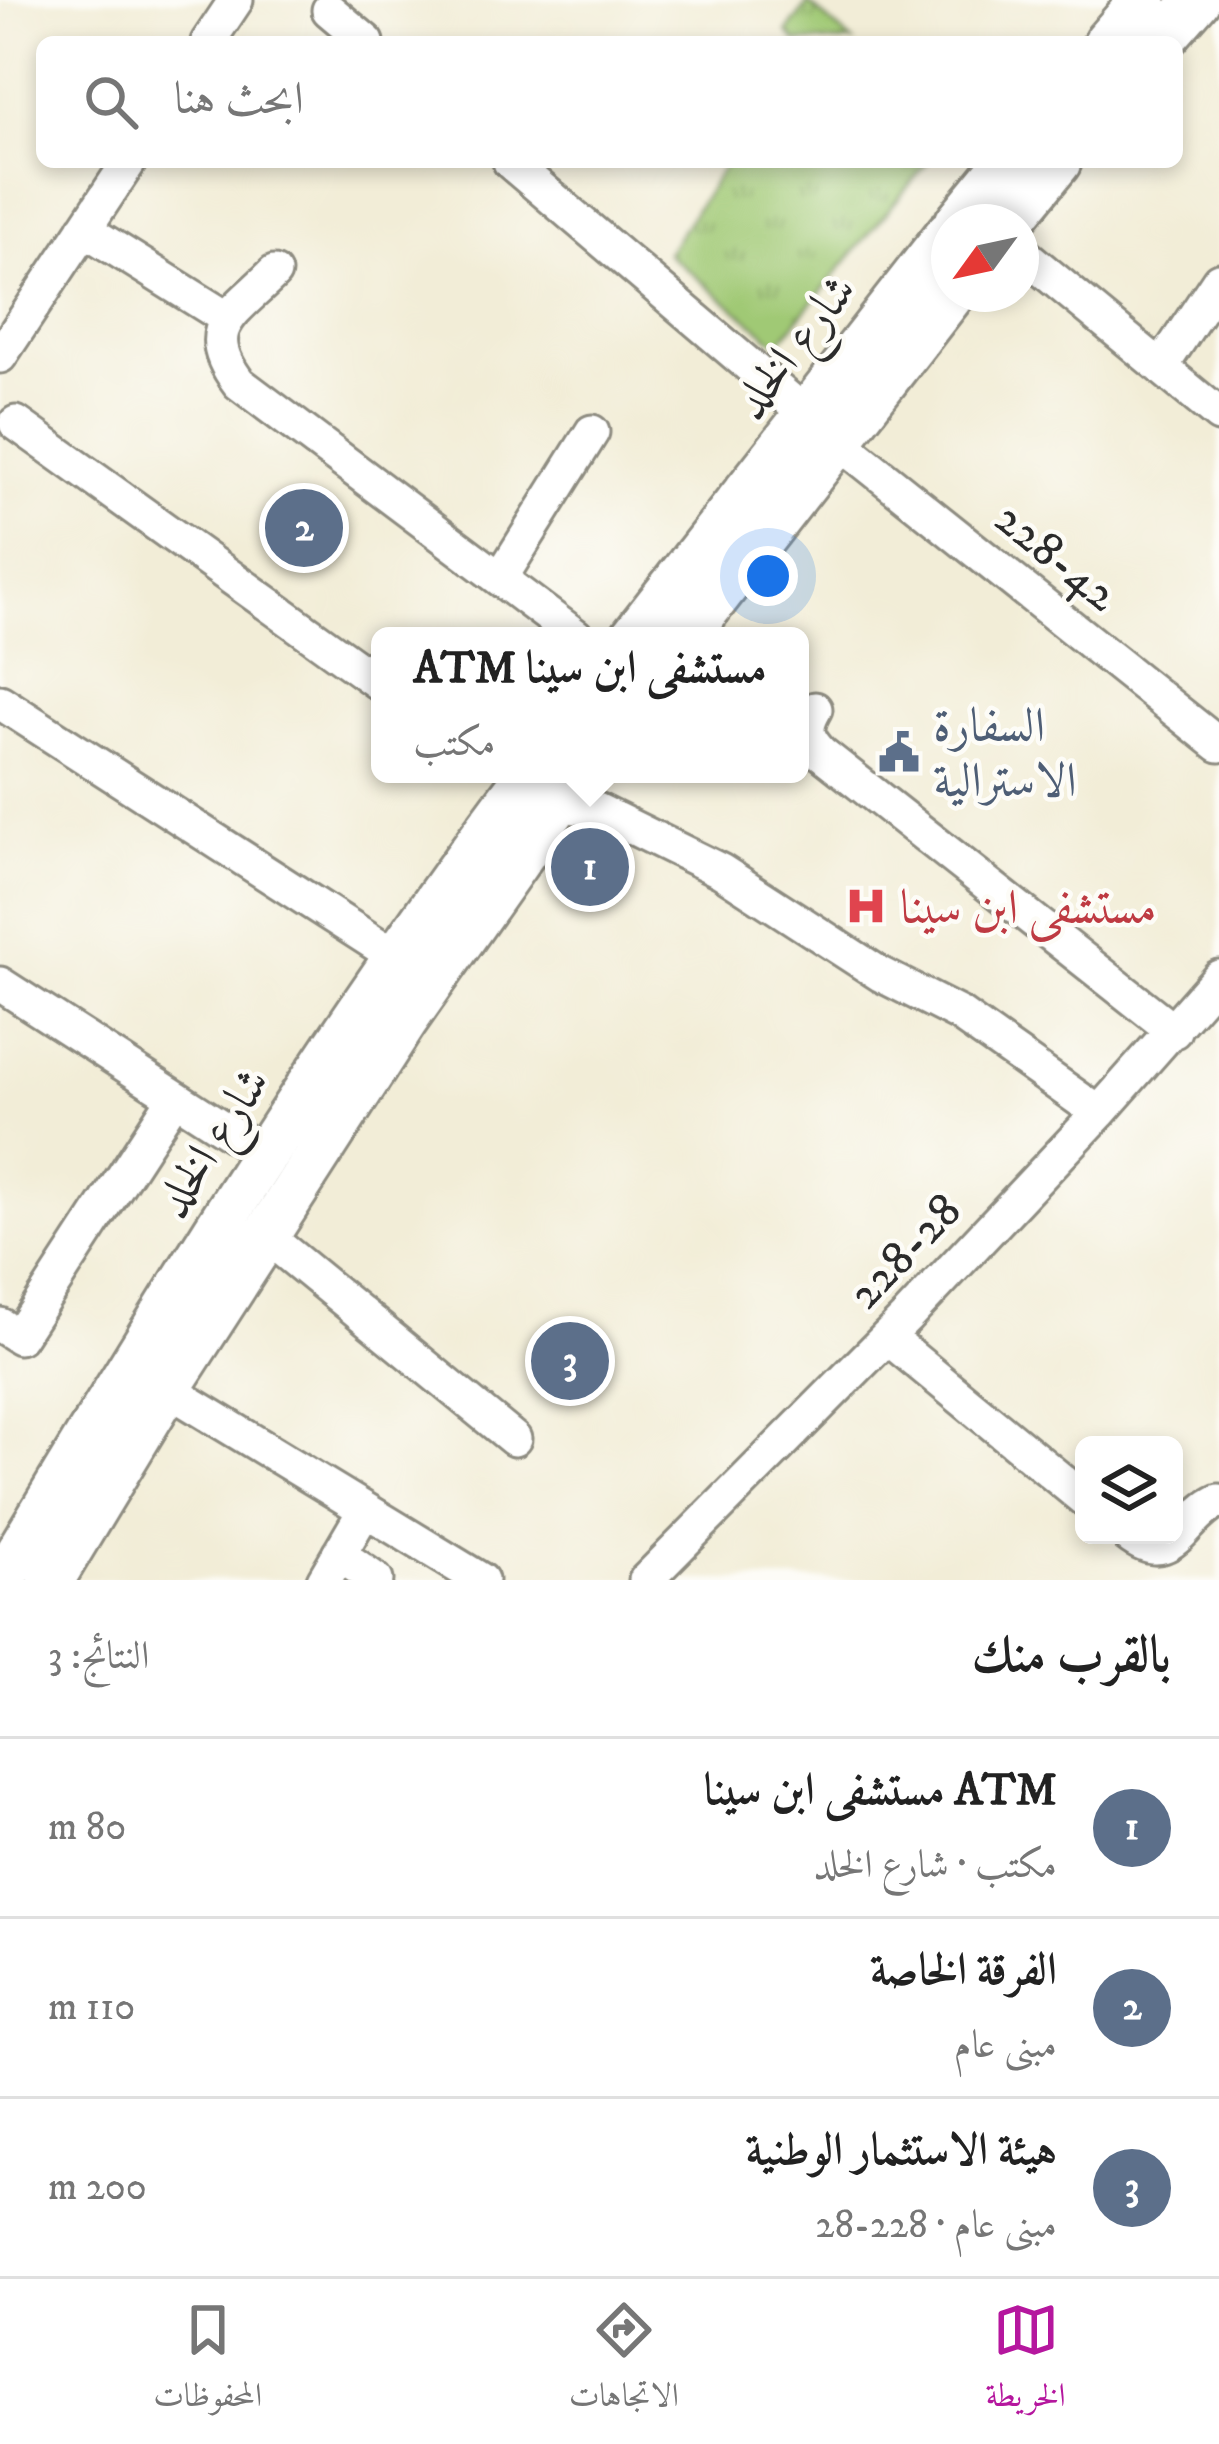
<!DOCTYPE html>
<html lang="ar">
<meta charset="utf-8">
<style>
body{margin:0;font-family:"IM FELL DW Pica",Amiri,serif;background:#f2f2f2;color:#222;direction:rtl}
.controls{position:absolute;right:36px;bottom:36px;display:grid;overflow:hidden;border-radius:18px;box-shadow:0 6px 18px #0003}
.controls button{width:108px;height:108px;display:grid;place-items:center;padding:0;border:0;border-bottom:3px solid #e0e0e0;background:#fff;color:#222;font:60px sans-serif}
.compass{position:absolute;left:931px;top:204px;width:108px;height:108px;border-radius:50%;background:#fff;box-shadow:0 6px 18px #0003;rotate:237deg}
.you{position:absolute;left:768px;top:576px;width:42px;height:42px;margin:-30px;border:9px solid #fff;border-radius:50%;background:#1a73e8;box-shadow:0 0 0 18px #1a73e833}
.badge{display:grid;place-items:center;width:78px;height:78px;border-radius:50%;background:#b5179e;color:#fff;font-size:39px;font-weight:700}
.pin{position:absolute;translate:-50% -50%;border:6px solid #fff;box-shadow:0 3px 12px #0006}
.popup{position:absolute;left:371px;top:627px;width:438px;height:156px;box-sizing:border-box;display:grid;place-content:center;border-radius:18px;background:#fff;filter:drop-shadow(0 3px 9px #0005);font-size:39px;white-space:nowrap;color:#767676}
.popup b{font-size:45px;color:#222}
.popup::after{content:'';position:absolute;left:50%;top:100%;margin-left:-24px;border:24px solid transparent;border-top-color:#fff}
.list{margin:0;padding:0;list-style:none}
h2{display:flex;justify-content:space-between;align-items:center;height:156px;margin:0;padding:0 48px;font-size:51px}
h2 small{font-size:39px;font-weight:400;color:#767676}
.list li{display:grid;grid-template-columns:78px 1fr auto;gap:36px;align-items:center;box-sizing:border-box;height:180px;padding:0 48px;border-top:3px solid #e0e0e0}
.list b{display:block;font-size:45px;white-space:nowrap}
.list p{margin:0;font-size:39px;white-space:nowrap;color:#767676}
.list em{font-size:39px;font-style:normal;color:#767676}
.icon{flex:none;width:66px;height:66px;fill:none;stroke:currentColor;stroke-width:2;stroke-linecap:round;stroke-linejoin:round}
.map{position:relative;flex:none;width:1219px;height:1580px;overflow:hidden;direction:ltr}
.search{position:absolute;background:#fff;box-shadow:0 6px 18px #0003;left:36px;right:36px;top:36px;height:132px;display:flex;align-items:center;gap:30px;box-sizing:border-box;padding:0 42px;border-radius:18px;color:#767676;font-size:45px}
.sheet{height:696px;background:#fff}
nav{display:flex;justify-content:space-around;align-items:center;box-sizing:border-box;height:168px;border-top:3px solid #e0e0e0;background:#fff;font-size:33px;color:#767676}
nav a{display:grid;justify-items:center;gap:6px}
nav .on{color:#b5179e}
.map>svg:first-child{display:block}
.grass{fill:url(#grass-tufts);stroke:#667a50;stroke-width:3}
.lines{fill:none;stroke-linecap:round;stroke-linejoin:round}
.minor-casing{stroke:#8e8c81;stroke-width:39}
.major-casing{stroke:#8e8c81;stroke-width:51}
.minor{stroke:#fff;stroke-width:33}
.major{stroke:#fff;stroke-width:45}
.labels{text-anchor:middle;stroke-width:9;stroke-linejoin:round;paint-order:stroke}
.street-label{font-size:48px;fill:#2b2b2b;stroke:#fdfcf7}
.service-label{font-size:48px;fill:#4e5e75;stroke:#fdfcf7;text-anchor:start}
.health-label{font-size:48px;fill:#be3a42;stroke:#fdfcf7;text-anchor:start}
</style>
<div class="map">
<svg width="1219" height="1580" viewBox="0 0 1219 1580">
<defs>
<pattern id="grass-tufts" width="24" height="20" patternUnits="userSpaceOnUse" patternTransform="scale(3)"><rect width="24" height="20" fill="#a0c975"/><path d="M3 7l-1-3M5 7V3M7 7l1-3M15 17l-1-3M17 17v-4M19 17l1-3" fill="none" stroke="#83a360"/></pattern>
</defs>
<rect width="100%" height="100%" fill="#fdfcf7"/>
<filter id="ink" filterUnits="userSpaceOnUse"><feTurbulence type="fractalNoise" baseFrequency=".00833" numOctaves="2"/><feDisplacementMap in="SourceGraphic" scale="24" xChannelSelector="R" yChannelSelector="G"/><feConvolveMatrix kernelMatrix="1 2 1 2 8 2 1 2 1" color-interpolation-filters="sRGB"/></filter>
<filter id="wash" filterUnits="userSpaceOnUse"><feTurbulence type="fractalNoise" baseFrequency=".004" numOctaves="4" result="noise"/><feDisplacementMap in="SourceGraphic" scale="48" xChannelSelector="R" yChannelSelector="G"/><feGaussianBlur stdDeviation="2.7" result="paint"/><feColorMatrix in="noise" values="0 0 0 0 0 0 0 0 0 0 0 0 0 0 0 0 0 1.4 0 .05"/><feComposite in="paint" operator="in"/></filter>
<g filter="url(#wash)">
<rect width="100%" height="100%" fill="#f2edd7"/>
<path class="grass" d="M808,3L853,42H796L787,32Z
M727,162H928L778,344L667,253Z"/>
</g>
<g filter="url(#ink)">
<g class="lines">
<g class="minor-casing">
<path id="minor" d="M329,10L367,42
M208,42L236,0
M510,162L838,441L1219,745
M84,229L228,319
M1021,252L1219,415
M274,273C234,313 197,328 239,383L576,636
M0,356L129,162
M1161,367L1219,280
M16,423L380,684
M500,579L592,432
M0,702L398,958
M815,709C804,728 806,737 821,753L1174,1031
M555,804L597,810L721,871L880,974L959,1014L1099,1113
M0,984L266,1156
M266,1236L514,1439
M0,1325L19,1337L175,1097
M887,1337L1084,1499
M167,1389L481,1580
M1128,1535C1174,1571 1182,1517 1219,1501
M339,1554L376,1580
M324,1580L365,1510
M646,1580L907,1317L1099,1113L1219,977"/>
</g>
<g class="major-casing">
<path id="major" d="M1107,42L1143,0
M1160,42L1197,0
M958,222L1007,162
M1009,222L1058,162
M634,636L949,233
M686,636L952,294
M2,1580C166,1305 336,1030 529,774
M51,1580L158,1403L405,1020L578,774"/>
</g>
<use href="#minor" class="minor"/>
<use href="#major" class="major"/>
</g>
</g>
<defs>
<g id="civic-bare" transform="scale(3.24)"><path d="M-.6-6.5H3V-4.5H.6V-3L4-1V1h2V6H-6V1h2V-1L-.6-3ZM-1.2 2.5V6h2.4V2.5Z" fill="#5c6f8a" stroke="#fdfcf7" stroke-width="2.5" paint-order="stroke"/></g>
<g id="hospital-bare" transform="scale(3.24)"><path d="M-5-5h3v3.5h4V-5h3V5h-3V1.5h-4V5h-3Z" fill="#e0444e" stroke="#fdfcf7" stroke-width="2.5" paint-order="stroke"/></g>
</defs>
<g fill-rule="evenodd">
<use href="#civic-bare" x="899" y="752"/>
<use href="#hospital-bare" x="866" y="906"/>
</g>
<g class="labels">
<g class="street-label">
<text transform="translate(793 345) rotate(-52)" y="17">شارع الخلد</text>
<text transform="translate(1058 555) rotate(39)" y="17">228-42</text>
<text transform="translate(211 1141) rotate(-57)" y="17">شارع الخلد</text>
<text transform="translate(903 1250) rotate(-46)" y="17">228-28</text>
</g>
<g class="service-label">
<text x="933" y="741">السفارة<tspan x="933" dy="55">الاسترالية</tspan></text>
</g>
<g class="health-label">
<text x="900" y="923">مستشفى ابن سينا</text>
</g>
</g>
</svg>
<div class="controls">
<button><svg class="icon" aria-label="layers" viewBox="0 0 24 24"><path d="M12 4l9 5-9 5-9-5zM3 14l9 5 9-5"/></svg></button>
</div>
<svg class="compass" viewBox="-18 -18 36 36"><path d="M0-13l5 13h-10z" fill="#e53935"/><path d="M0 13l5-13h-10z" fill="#767676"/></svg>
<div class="you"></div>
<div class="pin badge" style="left:590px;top:867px;background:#5c6f8a">1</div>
<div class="popup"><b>ATM مستشفى ابن سينا</b>مكتب</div>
<div class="pin badge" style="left:304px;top:528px;background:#5c6f8a">2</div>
<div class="pin badge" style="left:570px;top:1361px;background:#5c6f8a">3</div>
<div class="search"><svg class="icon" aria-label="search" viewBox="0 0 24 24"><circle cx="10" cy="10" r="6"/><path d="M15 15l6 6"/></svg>ابحث هنا</div>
</div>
<section class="sheet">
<h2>بالقرب منك<small>النتائج: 3</small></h2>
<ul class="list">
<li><span class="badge" style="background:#5c6f8a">1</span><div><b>ATM مستشفى ابن سينا</b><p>مكتب · شارع الخلد</p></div><em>80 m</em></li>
<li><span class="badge" style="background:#5c6f8a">2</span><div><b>الفرقة الخاصة</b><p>مبنى عام</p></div><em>110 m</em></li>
<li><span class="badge" style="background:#5c6f8a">3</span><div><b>هيئة الاستثمار الوطنية</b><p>مبنى عام · 228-28</p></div><em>200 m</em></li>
</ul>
</section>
<nav>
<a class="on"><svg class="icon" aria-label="map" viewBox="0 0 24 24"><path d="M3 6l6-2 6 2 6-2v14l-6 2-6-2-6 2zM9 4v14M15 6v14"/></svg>الخريطة</a>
<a><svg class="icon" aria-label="directions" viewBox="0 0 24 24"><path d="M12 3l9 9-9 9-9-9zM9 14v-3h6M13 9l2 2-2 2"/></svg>الاتجاهات</a>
<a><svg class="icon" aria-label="saved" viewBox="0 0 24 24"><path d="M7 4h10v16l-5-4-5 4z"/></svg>المحفوظات</a>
</nav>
